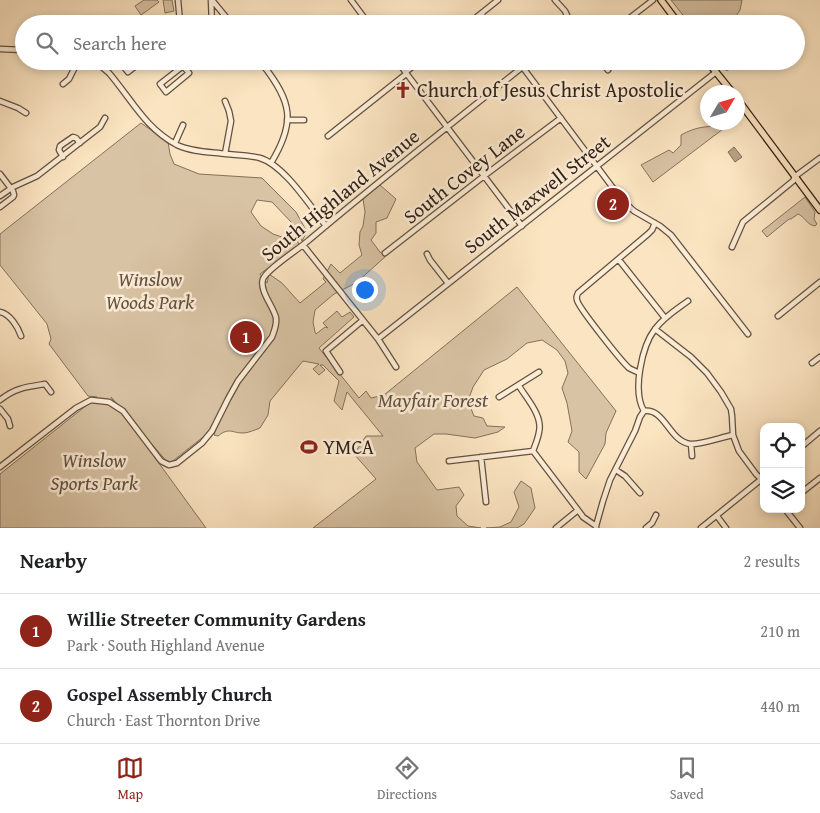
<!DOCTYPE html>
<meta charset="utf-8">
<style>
body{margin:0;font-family:"Gentium Book Plus",serif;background:#f6f6f6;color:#202124}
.controls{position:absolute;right:15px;bottom:15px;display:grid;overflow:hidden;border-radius:10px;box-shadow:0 2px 8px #0003}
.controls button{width:45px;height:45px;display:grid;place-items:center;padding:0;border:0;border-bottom:1px solid #e0e0e0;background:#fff;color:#202124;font:25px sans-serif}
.compass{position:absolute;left:700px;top:85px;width:45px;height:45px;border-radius:50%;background:#fff;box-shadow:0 2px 8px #0003;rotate:52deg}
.you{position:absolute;left:364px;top:289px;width:18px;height:18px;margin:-12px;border:4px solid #fff;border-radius:50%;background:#1a73e8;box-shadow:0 0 0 8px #1a73e833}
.badge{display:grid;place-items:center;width:32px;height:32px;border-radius:50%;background:#8f2418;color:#fff;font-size:16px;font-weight:700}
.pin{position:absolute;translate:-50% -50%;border:2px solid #fff;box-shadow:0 1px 5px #0006}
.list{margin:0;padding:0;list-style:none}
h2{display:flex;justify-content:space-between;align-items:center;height:65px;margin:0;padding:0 20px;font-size:21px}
h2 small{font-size:16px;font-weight:400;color:#757577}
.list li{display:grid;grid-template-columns:32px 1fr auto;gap:15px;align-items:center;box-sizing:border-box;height:75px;padding:0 20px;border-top:1px solid #e0e0e0}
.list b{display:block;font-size:19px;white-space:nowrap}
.list p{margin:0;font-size:16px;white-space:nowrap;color:#757577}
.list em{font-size:16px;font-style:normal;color:#757577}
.icon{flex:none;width:28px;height:28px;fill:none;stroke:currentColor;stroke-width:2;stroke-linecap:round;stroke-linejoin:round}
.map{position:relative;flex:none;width:820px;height:528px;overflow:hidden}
.search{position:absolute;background:#fff;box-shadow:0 2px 8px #0003;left:15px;right:15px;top:15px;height:55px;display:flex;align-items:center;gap:12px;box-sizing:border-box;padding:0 18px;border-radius:28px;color:#757577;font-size:19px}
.sheet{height:215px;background:#fff}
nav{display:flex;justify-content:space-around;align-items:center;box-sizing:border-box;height:70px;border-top:1px solid #e0e0e0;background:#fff;font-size:14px;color:#757577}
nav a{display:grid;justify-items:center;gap:2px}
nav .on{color:#8f2418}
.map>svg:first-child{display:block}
.green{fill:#d8c3a4;stroke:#84715c}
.water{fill:#b6a186;stroke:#806d58}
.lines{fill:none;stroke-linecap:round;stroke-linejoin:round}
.minor-casing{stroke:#63503f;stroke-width:7}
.major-casing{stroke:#301f14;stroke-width:8}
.minor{stroke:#fcedd7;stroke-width:4.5}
.major{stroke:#fbe4c1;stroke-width:5.5}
.labels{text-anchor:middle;stroke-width:5;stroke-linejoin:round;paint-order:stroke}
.poi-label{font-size:20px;fill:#301f14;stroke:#fcedd7;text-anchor:start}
.street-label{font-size:20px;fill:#301f14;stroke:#fcedd7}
.park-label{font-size:20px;font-style:italic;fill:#62503f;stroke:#fcedd7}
</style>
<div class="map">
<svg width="820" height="528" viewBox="0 0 820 528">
<rect width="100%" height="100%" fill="#fbe4c1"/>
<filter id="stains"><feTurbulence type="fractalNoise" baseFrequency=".004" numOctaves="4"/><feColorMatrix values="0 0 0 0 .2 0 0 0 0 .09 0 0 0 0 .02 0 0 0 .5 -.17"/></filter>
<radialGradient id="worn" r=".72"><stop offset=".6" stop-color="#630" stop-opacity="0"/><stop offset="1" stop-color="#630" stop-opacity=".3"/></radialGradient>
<path class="green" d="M144,0H157L159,2L141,15L135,6Z
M163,0H172L174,11L165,13Z
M671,0H742L740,10L732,22L726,16L716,23V24H690Z
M725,122L731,123L653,182L641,165L669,150L673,153L681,145V135C688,131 696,128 704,127C712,126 718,127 725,122Z
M141,123L168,142L170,154L174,164L199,174L262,178L296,212L307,232L302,241L293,224L272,202L257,200L251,212L261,226L273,234L288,239L296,237L299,245L260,274L267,283L269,274L282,283L300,303L326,282L323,279L331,264L340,273L362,255L359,245L360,232L363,226L365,212L363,199L380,185L396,199L387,218L376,222V233L371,240L380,252L386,256L356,283L334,294L315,310L313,322L315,332L316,334L325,327L328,328L323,323L337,311L342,317L350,312L354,317L319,348L359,398L366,391L371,398L384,395L517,287L616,411L606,433L605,444L586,479L579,472V452L568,442L572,431L567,403L562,388L568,373L565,361L557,350L542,340L527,343L507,359L484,370L473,387L468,401L474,416L483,418L487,426L505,427L498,432L475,438L446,434H434L415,448L417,462L437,490L459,487L464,495L456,506L457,516L468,526L481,528H313L376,479L354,454L366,436H383L347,392L342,410L334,401L339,381L323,365H320L325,370L319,375L313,369L319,364L303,361L270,401L268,415L260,428C255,430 248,433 243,433C232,433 229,427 218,436L214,435L217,426L169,464L111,397L206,528H0V474L97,397L88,396L49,344L51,339L47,324L0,265V234Z
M805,197L815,212L814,219L817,224L815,226C807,225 805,217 798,214L791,219H789L767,237L762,231Z
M521,481L531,488L535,508L524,524L517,528H486L500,527L511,522L519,507L514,492Z"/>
<path class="water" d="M734,147L742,157L735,162L728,152Z"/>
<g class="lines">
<g class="minor-casing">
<path id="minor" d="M178,0L180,22L179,24
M211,0L212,24
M212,0L230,22L228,24
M351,0L369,24
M555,0L565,11L571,24
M481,14L489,24
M468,24L498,0
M622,24L653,0
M0,49L24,50
M89,61L102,67L109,73C132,100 145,128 177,145C192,152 210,152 226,154C237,155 249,155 260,158C284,165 310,206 326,226
M132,61L124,67L128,72L142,61
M397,61L522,226
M518,61L622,200L634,211L660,226L671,235L748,334
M601,61L608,70
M725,64L727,67
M263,65C292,102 296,122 271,163
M183,66L189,73L166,92L160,84Z
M63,84L69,79L78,61
M0,101L18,108L26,113
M225,101L229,111L231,121L225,154
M287,120H304
M328,136L406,74L407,71L420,61
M175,143L183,125
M63,157L59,150L60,146L73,137L76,138L80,143
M0,174L13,191L14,195L13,197L0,207
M0,196L13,187L37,176L100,127L105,118
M303,245L378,339L396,367
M732,247L743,222L793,181L795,177L797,175L820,158
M385,253L484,176L561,118
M427,254L430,260L448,283
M619,260L665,318
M0,312C10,314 18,327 21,336
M778,316L820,282
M655,329L691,357L707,373L721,392L731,409L732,416L733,435L739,451L756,474L764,482
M378,339L716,72
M812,363L820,357
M340,372L326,351L363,320
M639,373C636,371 632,370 629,368C622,362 578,307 577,300C576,296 577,296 578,293L648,234L652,230L655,223
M519,386C527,399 543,416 539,432C538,439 535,445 533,451
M499,397L539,372
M0,400C15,388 26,387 45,384L51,392
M0,409L8,419L10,426
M644,411C665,408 669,441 690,444C700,445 722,437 733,435
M691,444L692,456
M801,447L820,431
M533,451L581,514L583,517L596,526V528
M481,457L486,502
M449,461L533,451
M0,467L76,408L91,400L109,402L123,411L161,461L169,465L177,463L202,443L212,431L228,399L238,381L272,337C274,331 277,325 276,318C274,307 259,291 263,279C267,269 299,249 309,240C381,179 456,120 530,61
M616,470L625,476L640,493
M801,493L820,478
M785,509L800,528
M717,516L726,528
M596,526L603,501L610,480L635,431L640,417L644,411C632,391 642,346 655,329C664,317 677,309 688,301
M556,528L578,510
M646,528L652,523L656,515
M701,528L764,477"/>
</g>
<g class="major-casing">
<path id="major" d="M661,0L679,24
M707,61L732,92
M738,100L820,210"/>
</g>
<use href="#minor" class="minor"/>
<use href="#major" class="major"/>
</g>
<defs>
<g id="church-bare" transform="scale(1.35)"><path d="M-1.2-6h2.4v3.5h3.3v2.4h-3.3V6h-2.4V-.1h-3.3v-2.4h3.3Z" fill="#8f2418" stroke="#fcedd7" stroke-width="2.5" paint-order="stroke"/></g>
<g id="stadium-bare" transform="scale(1.35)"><path d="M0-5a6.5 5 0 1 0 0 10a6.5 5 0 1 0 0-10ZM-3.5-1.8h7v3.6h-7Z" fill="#8f2418" stroke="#fcedd7" stroke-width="2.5" paint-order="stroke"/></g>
</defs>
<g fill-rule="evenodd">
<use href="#church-bare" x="403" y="90"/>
<use href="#stadium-bare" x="309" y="447"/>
</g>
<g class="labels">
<g class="poi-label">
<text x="417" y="97">Church of Jesus Christ Apostolic</text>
<text x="323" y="454">YMCA</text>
</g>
<g class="street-label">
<text transform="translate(464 174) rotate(-38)" y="7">South Covey Lane</text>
<text transform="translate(537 194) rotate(-38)" y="7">South Maxwell Street</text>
<text transform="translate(340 195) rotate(-39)" y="7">South Highland Avenue</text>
</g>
<g class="park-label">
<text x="150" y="286">Winslow<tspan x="150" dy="23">Woods Park</tspan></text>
<text x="433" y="407">Mayfair Forest</text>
<text x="94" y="467">Winslow<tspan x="94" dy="23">Sports Park</tspan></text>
</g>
</g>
<rect width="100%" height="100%" filter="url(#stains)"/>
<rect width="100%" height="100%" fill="url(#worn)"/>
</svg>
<div class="controls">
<button><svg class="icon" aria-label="locate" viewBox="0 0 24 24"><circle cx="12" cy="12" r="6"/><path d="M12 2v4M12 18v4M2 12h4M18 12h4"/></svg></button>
<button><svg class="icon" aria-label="layers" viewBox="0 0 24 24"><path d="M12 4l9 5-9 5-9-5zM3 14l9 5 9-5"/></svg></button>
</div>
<svg class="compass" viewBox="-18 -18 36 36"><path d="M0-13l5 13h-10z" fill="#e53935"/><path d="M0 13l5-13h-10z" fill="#757577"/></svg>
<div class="you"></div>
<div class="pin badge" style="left:246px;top:337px">1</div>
<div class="pin badge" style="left:613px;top:204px">2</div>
<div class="search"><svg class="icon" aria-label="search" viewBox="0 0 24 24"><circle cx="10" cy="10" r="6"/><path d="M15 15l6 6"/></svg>Search here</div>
</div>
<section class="sheet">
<h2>Nearby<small>2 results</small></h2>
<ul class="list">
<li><span class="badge">1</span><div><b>Willie Streeter Community Gardens</b><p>Park · South Highland Avenue</p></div><em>210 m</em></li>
<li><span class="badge">2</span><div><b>Gospel Assembly Church</b><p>Church · East Thornton Drive</p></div><em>440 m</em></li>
</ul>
</section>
<nav>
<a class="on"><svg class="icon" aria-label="map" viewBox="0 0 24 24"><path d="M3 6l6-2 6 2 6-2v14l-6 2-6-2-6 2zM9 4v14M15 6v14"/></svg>Map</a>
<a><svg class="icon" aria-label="directions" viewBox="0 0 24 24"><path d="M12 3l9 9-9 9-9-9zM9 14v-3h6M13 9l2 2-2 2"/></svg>Directions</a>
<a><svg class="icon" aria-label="saved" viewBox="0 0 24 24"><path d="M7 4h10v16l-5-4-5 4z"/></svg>Saved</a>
</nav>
